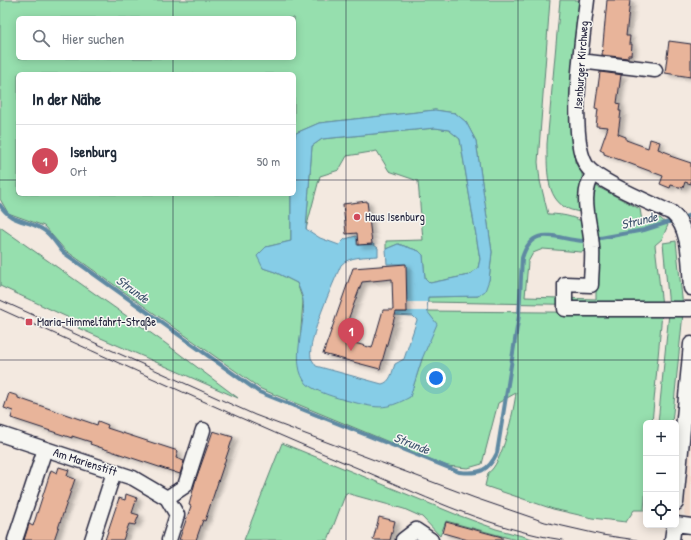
<!DOCTYPE html>
<html lang="de">
<meta charset="utf-8">
<style>
body{margin:0;font-family:"Patrick Hand",sans-serif;background:#f2f2f3;color:#1f2937}
.controls{position:absolute;right:12px;bottom:12px;display:grid;overflow:hidden;border-radius:6px;box-shadow:0 2px 10px #0003}
.controls button{width:36px;height:36px;display:grid;place-items:center;padding:0;border:0;border-bottom:1px solid #e0e1e3;background:#fff;color:#1f2937;font:20px sans-serif}
.you{position:absolute;left:436px;top:378px;width:14px;height:14px;margin:-10px;border:3px solid #fff;border-radius:50%;background:#1a73e8;box-shadow:0 0 0 6px #1a73e833}
.badge{display:grid;place-items:center;width:26px;height:26px;border-radius:50%;background:#d1495b;color:#fff;font-size:13px;font-weight:700}
.pin{position:absolute;translate:-50% -33px;filter:drop-shadow(0 1px 2px #0008)}
.pin::after{content:'';position:absolute;top:21px;width:14px;height:12px;background:inherit;clip-path:polygon(0 0,100% 0,50% 100%)}
.list{margin:0;padding:0;list-style:none}
h2{display:flex;justify-content:space-between;align-items:center;height:52px;margin:0;padding:0 16px;font-size:17px}
h2 small{font-size:13px;font-weight:400;color:#747a83}
.list li{display:grid;grid-template-columns:26px 1fr auto;gap:12px;align-items:center;box-sizing:border-box;height:72px;padding:0 16px;border-top:1px solid #e0e1e3}
.list b{display:block;font-size:15px;white-space:nowrap}
.list p{margin:0;font-size:13px;white-space:nowrap;color:#747a83}
.list em{font-size:13px;font-style:normal;color:#747a83}
.icon{flex:none;width:22px;height:22px;fill:none;stroke:currentColor;stroke-width:2;stroke-linecap:round;stroke-linejoin:round}
.map{position:relative;flex:none;width:691px;height:540px;overflow:hidden}
.search{position:absolute;background:#fff;box-shadow:0 2px 10px #0003;left:16px;top:16px;width:280px;height:44px;display:flex;align-items:center;gap:10px;box-sizing:border-box;padding:0 14px;border-radius:6px;color:#747a83;font-size:15px}
.panel{position:absolute;background:#fff;box-shadow:0 2px 10px #0003;left:16px;top:72px;width:280px;height:124px;border-radius:6px}
.map>svg:first-child{display:block}
.built{fill:#f0d9cb}
.green{fill:#96dfae;stroke:#5c8074;fill-rule:evenodd}
.water{fill:#86cde7;stroke:#5e89a2;fill-rule:evenodd}
.pier{fill:#f3e9e0}
.lines{fill:none;stroke-linecap:round;stroke-linejoin:round}
.stream{stroke:#5e89a2;stroke-width:4}
.building{fill:#e8b49a;stroke:#22223b;fill-rule:evenodd;filter:url(#shadow)}
.minor-casing{stroke:#22223b;stroke-width:17}
.minor{stroke:#f6f6f2;stroke-width:14}
.tram{stroke:#22223b;stroke-width:1}
.grid{fill:none;stroke:#22223b;stroke-width:1;stroke-opacity:0.55}
.poi-dot{fill:#d1495b;stroke:#f6f6f2;stroke-width:1.5}
.labels{text-anchor:middle;stroke-width:3;stroke-linejoin:round;paint-order:stroke}
.street-label{font-size:12px;fill:#22223b;stroke:#f6f6f2}
.poi-label{font-size:12px;fill:#22223b;stroke:#f6f6f2;text-anchor:start}
.water-label{font-size:13px;font-style:italic;fill:#40556f;stroke:#f6f6f2}
</style>
<div class="map">
<svg width="691" height="540" viewBox="0 0 691 540">
<defs>
<filter id="shadow"><feDropShadow dx="4.5" dy="2.5" stdDeviation="2" flood-color="#0004"/></filter>
</defs>
<rect width="100%" height="100%" fill="#f3e9e0"/>
<filter id="ink" filterUnits="userSpaceOnUse"><feTurbulence type="fractalNoise" baseFrequency=".025" numOctaves="2"/><feDisplacementMap in="SourceGraphic" scale="8" xChannelSelector="R" yChannelSelector="G"/><feConvolveMatrix kernelMatrix="1 2 1 2 8 2 1 2 1" color-interpolation-filters="sRGB"/></filter>
<g filter="url(#ink)">
<path class="built" d="M691,437V520L684,514Z"/>
<path class="green" d="M0,0H550L538,162L540,181L548,214C566,214 579,218 593,228L590,191L596,186L640,209L642,221L660,218L668,225L662,239L655,245L662,306L427,302L428,297L478,296L489,280L492,252L476,141L466,122L455,113L435,110L319,123L296,133L294,141V74H18V194H291V241L266,247L263,268L275,272L297,283L303,301L299,356L301,371L412,390L422,359L427,311L662,313L652,423H646V484L644,510H634L626,522L592,518L553,509L485,486L488,473C502,465 514,410 516,393L498,403L482,464L468,468L447,466L261,389L65,250L44,226L8,213L0,199ZM18,18H294V58H18ZM543,249L581,252L596,249V299L525,297L528,262L533,253Z
M560,0H580L569,103L575,162L582,174L584,212C545,211 547,174 547,144Z
M435,128L449,130L460,139L480,259L478,268L469,275L430,283L425,278L423,255L419,251L398,244L386,249V241L423,240L418,181L389,171L377,151L347,156L339,170L320,176L306,229L312,146L322,139Z
M0,227L165,343L238,398L78,328L80,323L0,286Z
M676,241L683,307H669L663,243Z
M669,313H683L672,423H658Z
M282,443L455,514L496,529L537,540H516L446,521L440,536L422,517L404,509L346,493L328,540H244Z"/>
<path class="water" d="M435,110L455,113L466,122L476,141L492,252L489,280L485,291L478,296L428,297L427,311L437,324L422,359L410,397C385,411 376,408 349,401C337,398 316,392 307,384C288,364 307,323 303,300C302,294 299,288 297,283L275,272L263,268L257,256L266,247L291,241V194H294V141L296,133L319,123ZM435,128L449,130L460,139L480,259L478,268L469,275L430,283L425,278L423,255L419,251L398,244L386,249L387,264H405L407,312H396L395,315L413,316L417,320L404,359L395,364C392,372 391,382 382,384L316,366C315,364 312,360 311,358C307,340 333,284 341,265C349,256 366,257 378,256V248L373,244L357,245L356,236L345,239L339,245L320,238L306,229L312,146L322,139Z"/>
<path class="pier" d="M406,302H427V311H406Z"/>
<g class="lines">
<path class="stream" d="M0,205C12,224 26,219 42,229C50,233 57,245 63,252L259,392L459,472C479,474 488,472 497,453L519,315L522,258C533,222 557,240 584,241L644,230L691,215"/>
</g>
<path class="building" d="M607,0H630L626,36H630L629,44H632L631,55H628V58L602,55Z
M669,41L691,44V77L665,73Z
M600,72L623,75H621L617,103L620,104L619,111H621L618,134L626,137V140L648,148L650,139L660,142L658,149L671,154L670,156L691,163V184L685,182L683,188L671,185L670,188L660,184L663,176L604,154V152L600,150L608,127L596,126L598,109L595,108Z
M367,201L372,244L358,245L357,233L346,234L343,204Z
M406,264L407,312H396L380,369L323,354L353,268ZM392,279L393,310H383L372,348L341,339L362,282Z
M9,393L18,396V398L97,425L98,421L108,425L107,428L178,451L176,458L184,461L180,474L90,444L91,442L72,436V438L11,418L13,411L4,408Z
M213,431L233,437L205,521L203,520L196,540H179L191,506L189,505L196,479Z
M59,467L69,470L67,476L75,479L54,540H24L29,524L33,526L51,470L57,473Z
M126,494L137,498L132,513L139,515L135,525L129,524L123,540H105L119,498L125,500Z
M379,517L395,521L390,540H373Z
M446,522L502,537V540H468L443,533Z"/>
<g class="lines">
<g class="minor-casing">
<path id="minor" d="M587,0C583,34 566,144 589,169C602,183 653,204 672,213C691,229 689,264 691,288
M580,61L655,70
M594,173C578,196 591,223 592,248C593,260 591,273 591,285L565,284V309H691
M0,434L133,478L167,498L177,515L169,540
M167,498L185,486L203,430
M676,503L691,344
M676,524L691,526
M15,540L45,449
M92,540L114,472
M403,540L416,530L431,540
M672,540L674,525"/>
</g>
<use href="#minor" class="minor"/>
<path class="tram" d="M0,300L255,415L475,498L545,522L602,535L637,540
M0,309C122,364 243,421 367,472C430,499 495,530 563,540"/>
</g>
</g>
<path class="grid" d="M173,0V18M346,0V540M518,0V540M173,58V74M0,180H18M294,180H691M173,194V540M0,360H691"/>
<g class="poi-dot">
<circle cx="357" cy="217" r="4"/>
<rect x="25" y="318" width="8" height="8" rx="2"/>
</g>
<g class="labels">
<g class="street-label">
<text transform="translate(581 65) rotate(-86)" y="4">Isenburger Kirchweg</text>
<text transform="translate(85 462) rotate(18)" y="4">Am Marienstift</text>
</g>
<g class="poi-label">
<text x="365" y="221">Haus Isenburg</text>
<text x="37" y="326">Maria-Himmelfahrt-Straße</text>
</g>
<g class="water-label">
<text transform="translate(639 220) rotate(-14)" y="5">Strunde</text>
<text transform="translate(133 289) rotate(36)" y="5">Strunde</text>
<text transform="translate(412 443) rotate(22)" y="5">Strunde</text>
</g>
</g>
</svg>
<div class="controls">
<button>+</button>
<button>−</button>
<button><svg class="icon" aria-label="locate" viewBox="0 0 24 24"><circle cx="12" cy="12" r="6"/><path d="M12 2v4M12 18v4M2 12h4M18 12h4"/></svg></button>
</div>
<div class="you"></div>
<div class="pin badge" style="left:351px;top:351px">1</div>
<div class="search"><svg class="icon" aria-label="search" viewBox="0 0 24 24"><circle cx="10" cy="10" r="6"/><path d="M15 15l6 6"/></svg>Hier suchen</div>
<section class="panel">
<h2>In der Nähe<small></small></h2>
<ul class="list">
<li><span class="badge">1</span><div><b>Isenburg</b><p>Ort</p></div><em>50 m</em></li>
</ul>
</section>
</div>
